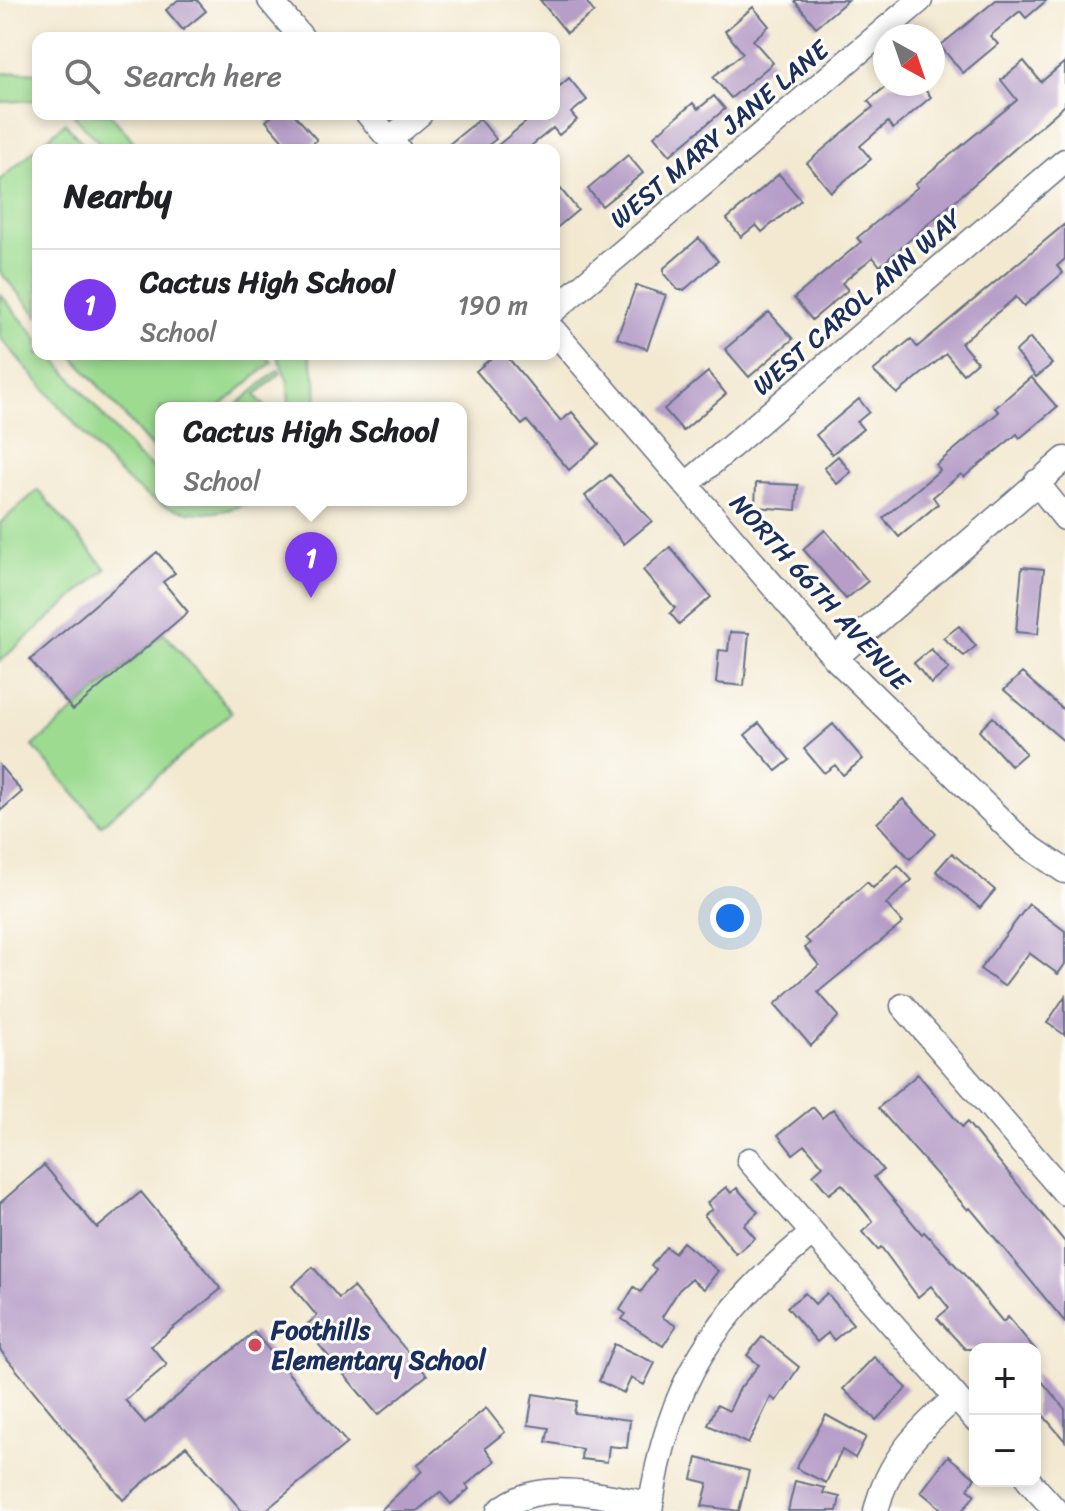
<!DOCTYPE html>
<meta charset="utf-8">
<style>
body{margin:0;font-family:Sriracha,sans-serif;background:#f2f2f2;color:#202124}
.controls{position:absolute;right:24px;bottom:24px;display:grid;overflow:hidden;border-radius:16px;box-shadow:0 4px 12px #0003}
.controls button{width:72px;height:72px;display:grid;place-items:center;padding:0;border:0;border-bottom:2px solid #e0e0e0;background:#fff;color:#202124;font:40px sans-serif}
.compass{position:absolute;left:873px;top:24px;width:72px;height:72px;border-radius:50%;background:#fff;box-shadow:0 4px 12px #0003;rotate:140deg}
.you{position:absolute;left:730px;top:918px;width:28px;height:28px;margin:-20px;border:6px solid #fff;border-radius:50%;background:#1a73e8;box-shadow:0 0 0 12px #1a73e833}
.badge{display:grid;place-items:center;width:52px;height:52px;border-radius:50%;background:#7c3aed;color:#fff;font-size:26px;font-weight:700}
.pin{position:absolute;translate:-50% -66px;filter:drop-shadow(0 2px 4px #0008)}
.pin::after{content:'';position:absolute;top:42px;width:28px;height:24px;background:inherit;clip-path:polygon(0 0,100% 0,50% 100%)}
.popup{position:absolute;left:155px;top:402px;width:312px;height:104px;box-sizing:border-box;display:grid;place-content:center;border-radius:16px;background:#fff;filter:drop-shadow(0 2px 6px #0005);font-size:26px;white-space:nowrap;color:#757577}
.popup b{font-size:30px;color:#202124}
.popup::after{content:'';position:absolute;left:50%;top:100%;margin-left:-16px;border:16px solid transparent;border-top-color:#fff}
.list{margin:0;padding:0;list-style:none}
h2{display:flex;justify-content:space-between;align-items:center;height:104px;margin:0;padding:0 32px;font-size:34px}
h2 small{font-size:26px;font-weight:400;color:#757577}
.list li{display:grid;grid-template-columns:52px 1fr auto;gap:24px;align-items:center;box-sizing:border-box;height:112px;padding:0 32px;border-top:2px solid #e0e0e0}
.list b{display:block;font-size:30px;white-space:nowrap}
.list p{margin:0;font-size:26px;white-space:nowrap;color:#757577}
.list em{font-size:26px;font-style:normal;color:#757577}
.icon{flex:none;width:44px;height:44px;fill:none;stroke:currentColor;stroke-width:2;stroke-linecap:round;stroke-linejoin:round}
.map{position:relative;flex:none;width:1065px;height:1511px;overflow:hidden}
.search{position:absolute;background:#fff;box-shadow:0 4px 12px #0003;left:32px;top:32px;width:528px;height:88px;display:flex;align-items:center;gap:20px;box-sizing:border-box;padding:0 28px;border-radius:16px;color:#757577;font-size:30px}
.panel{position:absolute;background:#fff;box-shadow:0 4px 12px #0003;left:32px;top:144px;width:528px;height:216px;border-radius:16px}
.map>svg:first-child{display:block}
.green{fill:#9ddb91;stroke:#5c8578;stroke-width:2}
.building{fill:#b69ec8}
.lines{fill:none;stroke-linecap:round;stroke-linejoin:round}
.minor-casing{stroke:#677086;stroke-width:27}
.minor{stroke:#fff;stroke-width:24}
.poi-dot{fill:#d1495b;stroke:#fdfcf7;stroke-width:3}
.labels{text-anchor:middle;stroke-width:6;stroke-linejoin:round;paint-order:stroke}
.street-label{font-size:26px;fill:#1b2f5e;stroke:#fdfcf7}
.poi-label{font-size:26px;font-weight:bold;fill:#1b2f5e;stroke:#fdfcf7;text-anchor:start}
</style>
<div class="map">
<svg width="1065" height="1511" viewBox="0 0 1065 1511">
<rect width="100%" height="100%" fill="#fdfcf7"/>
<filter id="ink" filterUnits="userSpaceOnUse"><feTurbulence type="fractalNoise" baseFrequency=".0125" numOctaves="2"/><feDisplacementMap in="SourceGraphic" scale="16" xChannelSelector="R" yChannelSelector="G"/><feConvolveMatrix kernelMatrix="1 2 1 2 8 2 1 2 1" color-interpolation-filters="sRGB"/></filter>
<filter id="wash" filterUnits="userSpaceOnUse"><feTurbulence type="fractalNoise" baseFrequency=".006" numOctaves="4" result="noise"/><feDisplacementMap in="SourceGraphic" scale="32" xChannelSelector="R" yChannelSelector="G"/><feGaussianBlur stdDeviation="1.8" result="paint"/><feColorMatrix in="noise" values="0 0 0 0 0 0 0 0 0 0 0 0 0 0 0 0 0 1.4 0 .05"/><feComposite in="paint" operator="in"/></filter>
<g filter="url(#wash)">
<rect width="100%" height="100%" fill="#f3e9d1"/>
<path class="green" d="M18,72L38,73V100L0,102V74Z
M72,114H110L141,150H106Z
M65,123L88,150H38V316L0,272V180Z
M0,294L38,339V354H51L137,456L161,474V500H255C171,539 125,484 76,425C50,396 25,366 0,337Z
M71,354H265L272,362L218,408H161V458Z
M277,354H309L316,380L317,408H289L288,382Z
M278,370L281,373L255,395L266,408H233Z
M38,490L106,569L0,661V523Z
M164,633L232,712L101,825L33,746Z"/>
<g id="blocks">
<path class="building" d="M178,0H197L206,11L183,30L166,10Z
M540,0H585L594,12L567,33Z
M794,0H848L816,27Z
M996,0H1047L1026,18L1020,11L990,36L998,44L963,73L940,46Z
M753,7L769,26L753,40L773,63L731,98L713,77L743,53L725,31Z
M1024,61L1041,82L1065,62V105L880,266L873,257L842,283L848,290L812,320L794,298L861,242L857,238L918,187L915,184L1017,100L1001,80Z
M569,78L587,100L571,113L577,120L559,135L553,128L526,150H492L526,122L520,114H554V91Z
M889,84H920L931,97L893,129L888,122L860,146L871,159L831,192L807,163L873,107L868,101Z
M714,96L725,109L670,155L654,136L693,103L698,109Z
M274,114H294L317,140L305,150H291L266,121Z
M480,119L496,139L482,150H442Z
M628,155L643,173L602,206L588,189Z
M779,174L801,200L762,232L756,225L741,237L727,219Z
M554,181L578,210L554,230Z
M1065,224V259L1057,266L1063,273L1024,306L1016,297L961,343L977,362L963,374L946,354L897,394L873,371L911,339L917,347Z
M699,238L718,261L684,290H678L664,274V268Z
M636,285L666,295L647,349L617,338Z
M769,312L793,339L749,377L725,349Z
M1030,338L1052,364L1036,377L1015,352Z
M496,354H505L561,421L572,412L599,444L569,470L527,421L522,425L476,371Z
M708,372L726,394L683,431L664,409Z
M1031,377L1057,407L1020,438L1017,434L964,477L961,474L933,497L938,504L899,537L883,518L940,470L936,465L999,412L995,408Z
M859,399L869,412L857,422L863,429L832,454L816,435Z
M838,456L851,472L837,484L824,468Z
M610,475L652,521L624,544L585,496Z
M756,483L798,485L796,510L755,507Z
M825,530L868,581L846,599L803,549Z
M670,547L711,597L679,624L670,613L675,608L643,570Z
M157,552L175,573L163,582L188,612L73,710L30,660Z
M1022,567L1044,569L1038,634L1016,632Z
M959,626L976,646L964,656L943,638Z
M730,632L749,633L744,686L716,683L719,650L728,651Z
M931,649L949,669L931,684L914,663Z
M1022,673L1065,711V742L1004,690Z
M993,717L1026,753L1011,766L979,731Z
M759,723L790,760L776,771L745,735Z
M833,724L863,759L843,775L835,765L824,773L804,749Z
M0,766L22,792L0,811Z
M903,799L936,834L910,859L877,823Z
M952,853L995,890L980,908L936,871Z
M898,865L912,880L886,904L903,923L818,992L839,1016L811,1046L775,1004L819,965L805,948L810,943L805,938L867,882L873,888Z
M1029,904L1065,931V964L1058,974L1029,953L1004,986L980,969Z
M1065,996V1035L1047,1023Z
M918,1074L962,1127L967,1122L1065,1242V1322L970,1208L968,1210L878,1108Z
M813,1107L822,1118L833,1109L883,1170L874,1177L922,1234L924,1232L962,1272L1003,1322L1008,1317L1035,1349H965L954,1337L937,1318L949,1308L931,1286L918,1297L881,1247L878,1250L862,1232L873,1222L842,1184L829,1194L813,1175L823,1166L805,1145L793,1154L778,1135Z
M44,1165L97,1228L141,1192L221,1289L151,1346L167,1365L125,1400L145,1423L254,1332L347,1443L265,1511H242L186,1446L123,1500L0,1350V1203Z
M726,1187L731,1193L737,1188L758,1212L744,1225L755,1238L736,1254L704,1215L712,1209L707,1203Z
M683,1242L718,1271L704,1289L691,1279L679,1290L662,1317L676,1326L663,1346L622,1319L626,1314L620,1310L634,1287L641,1292L656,1269L651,1266L666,1247L674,1253Z
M313,1267L339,1298L353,1287L427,1375L378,1415L304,1327L317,1316L292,1286Z
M805,1293L815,1304L827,1293L853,1324L834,1340L828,1333L817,1342L787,1307Z
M762,1337L799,1367L776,1401L771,1397L748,1444L708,1425L717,1405L729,1411L740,1388L759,1365L747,1355Z
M614,1344L655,1363L644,1385L631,1378L624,1393L599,1381Z
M874,1357L907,1388L876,1420L843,1389Z
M1035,1373L1065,1409V1441L1042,1414L1035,1420Z
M533,1394L577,1401L574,1413L630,1420L627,1448L609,1446L607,1462L581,1459L582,1449L546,1442L549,1428L528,1425Z
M486,1408L505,1432L485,1448L495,1461L466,1485L469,1489L451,1504L440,1492L417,1511H380L422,1471L417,1465Z
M826,1415L866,1437L855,1458L842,1450L826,1483L796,1468Z
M948,1456L975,1478L968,1489L975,1495L962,1511H944L921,1492Z
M697,1458L749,1471L739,1511L702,1506L708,1483L692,1479Z
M795,1481L825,1488L823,1493L840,1497L837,1511H788Z"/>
</g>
</g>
<g filter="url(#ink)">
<use href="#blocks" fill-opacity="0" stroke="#677086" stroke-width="2"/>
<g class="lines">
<g class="minor-casing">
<path id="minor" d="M270,0L302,38
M368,114L399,150
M390,139L420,114
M554,310L920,0
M554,331L835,658L1025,844L1065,871
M1036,482L1065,518
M686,485L1065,161
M835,658L1065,459
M903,1006L1065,1193
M749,1160L975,1419
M1029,1481L1056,1511
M499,1511C540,1476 603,1497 651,1504
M650,1511C667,1384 715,1313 813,1233
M876,1511C888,1460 918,1431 956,1397"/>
</g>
<use href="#minor" class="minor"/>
</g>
</g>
<circle class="poi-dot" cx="255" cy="1345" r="8"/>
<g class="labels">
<g class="street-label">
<text transform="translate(719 134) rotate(-40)" y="9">WEST MARY JANE LANE</text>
<text transform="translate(857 302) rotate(-41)" y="9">WEST CAROL ANN WAY</text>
<text transform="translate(820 592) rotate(48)" y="9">NORTH 66TH AVENUE</text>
</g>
<g class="poi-label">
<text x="271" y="1339">Foothills<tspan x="271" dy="30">Elementary School</tspan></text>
</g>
</g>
</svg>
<div class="controls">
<button>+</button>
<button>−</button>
</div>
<svg class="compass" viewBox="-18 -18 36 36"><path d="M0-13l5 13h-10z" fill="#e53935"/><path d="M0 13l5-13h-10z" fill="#757577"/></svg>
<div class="you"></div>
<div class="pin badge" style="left:311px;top:598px">1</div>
<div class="popup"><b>Cactus High School</b>School</div>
<div class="search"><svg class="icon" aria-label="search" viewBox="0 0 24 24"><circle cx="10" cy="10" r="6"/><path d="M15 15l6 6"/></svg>Search here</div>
<section class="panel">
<h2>Nearby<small></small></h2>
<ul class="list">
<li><span class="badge">1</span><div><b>Cactus High School</b><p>School</p></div><em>190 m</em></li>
</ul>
</section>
</div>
